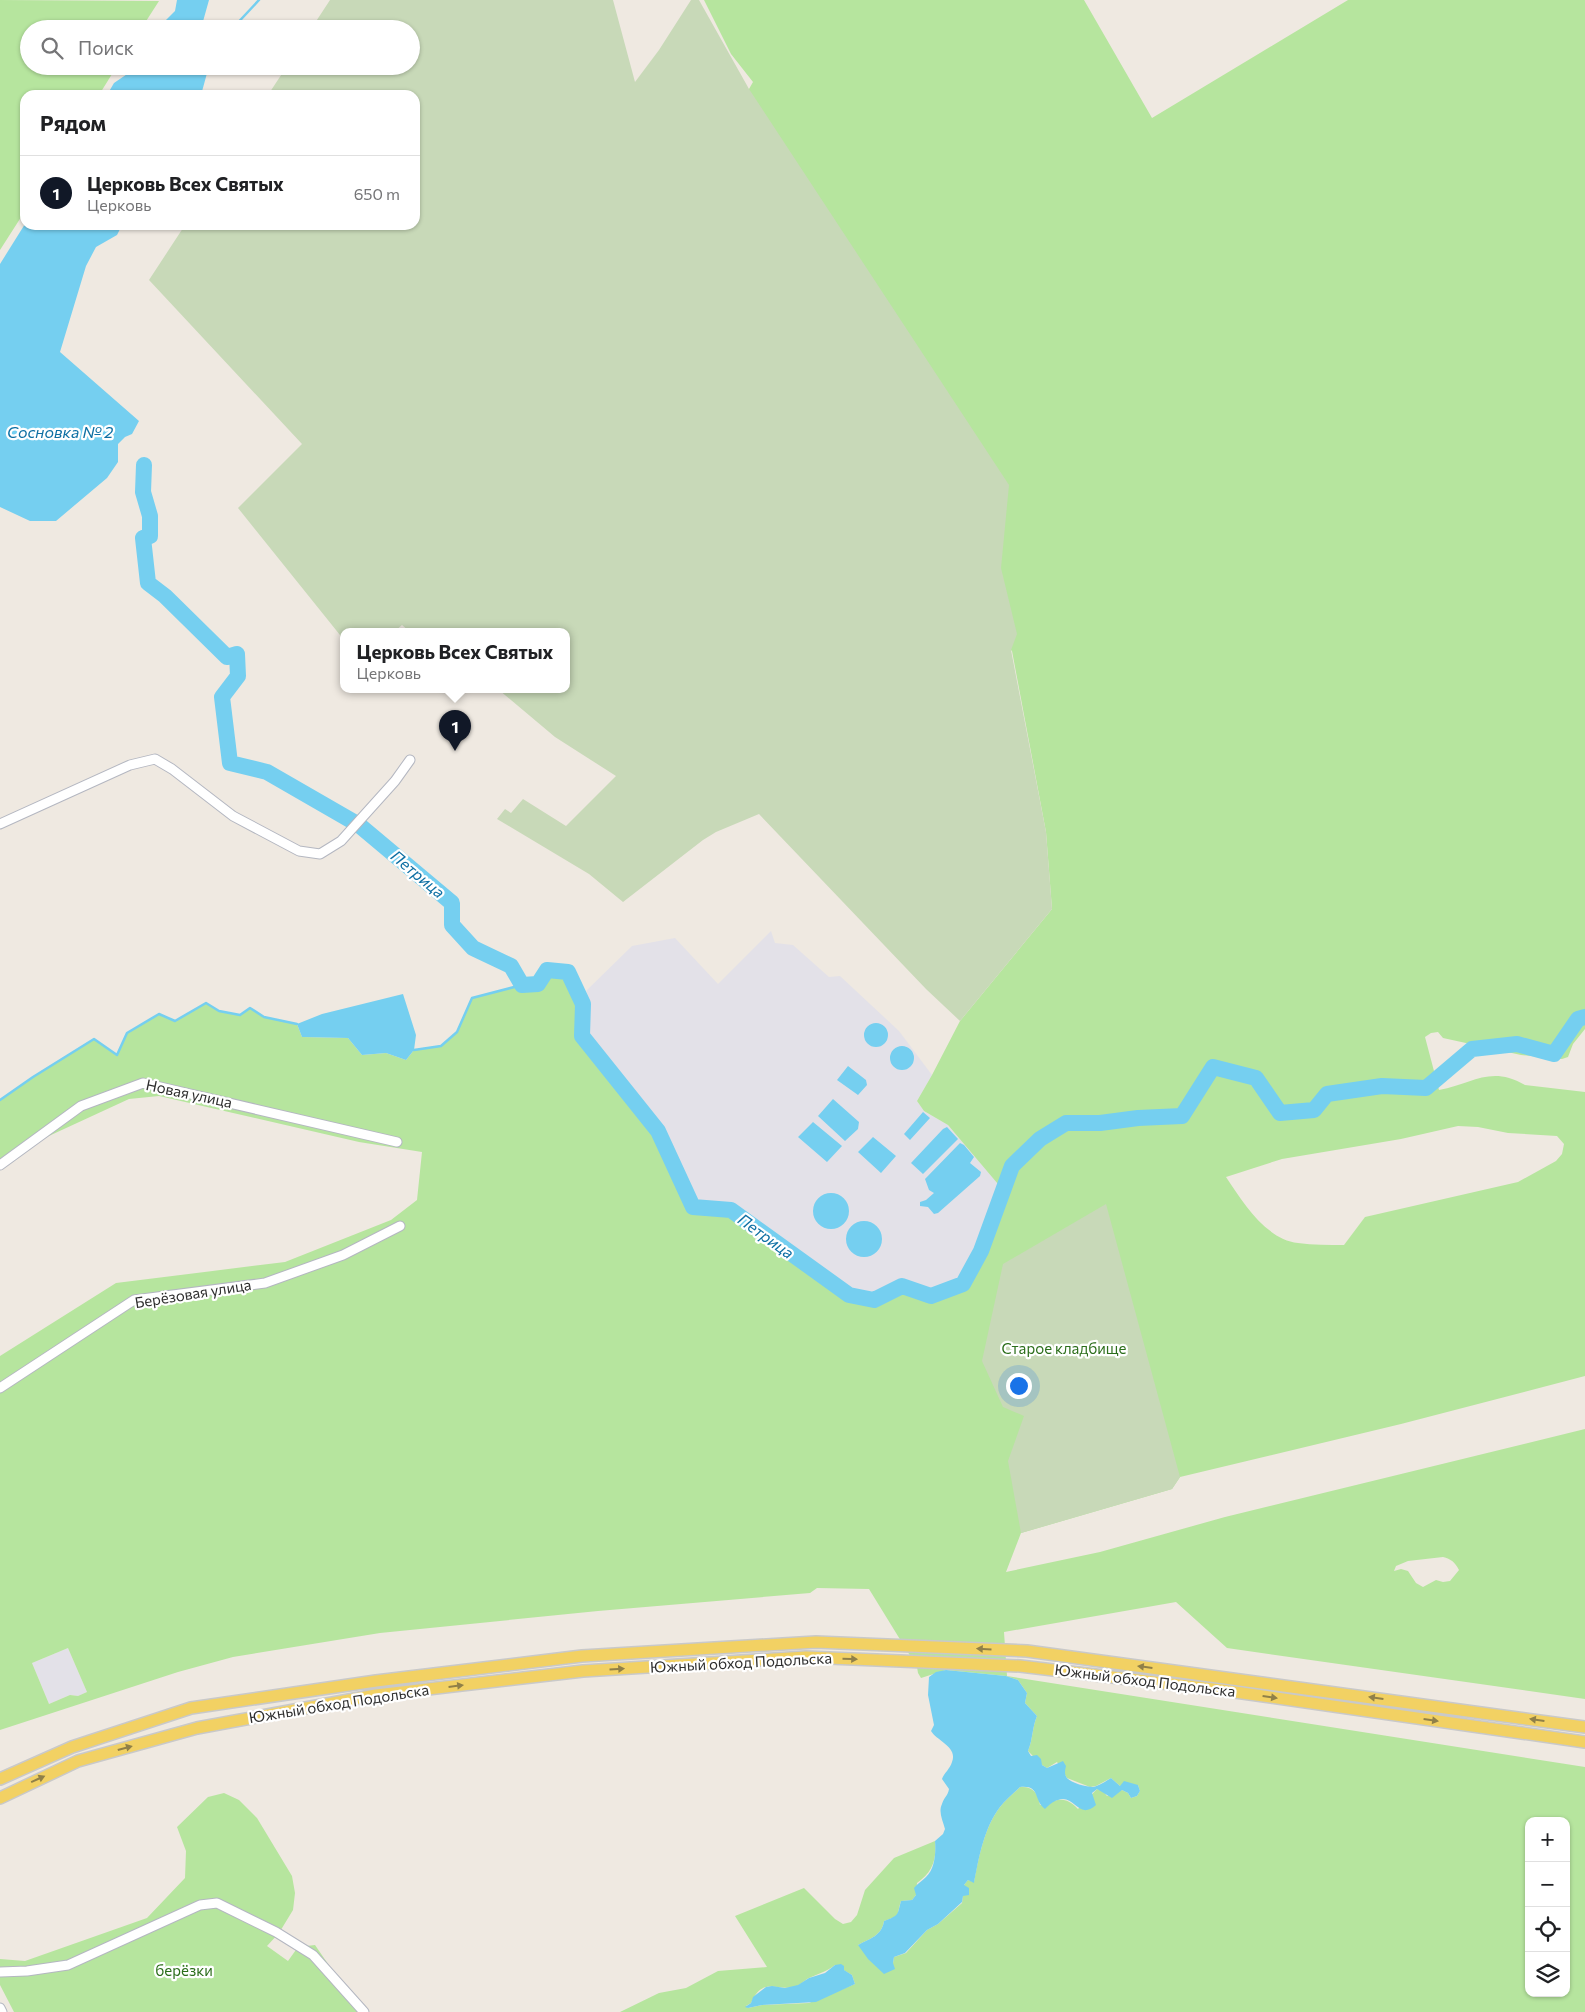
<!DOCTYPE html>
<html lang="ru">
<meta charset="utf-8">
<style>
body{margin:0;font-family:Commissioner,sans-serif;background:#f6f6f6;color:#202124}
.controls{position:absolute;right:15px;bottom:15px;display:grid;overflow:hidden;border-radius:10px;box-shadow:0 1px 4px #0004}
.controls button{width:45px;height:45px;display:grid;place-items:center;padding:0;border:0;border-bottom:1px solid #e0e0e0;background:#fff;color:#202124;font:25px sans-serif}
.you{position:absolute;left:1018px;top:1385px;width:18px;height:18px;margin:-12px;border:4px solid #fff;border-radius:50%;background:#1a73e8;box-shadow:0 0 0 8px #1a73e833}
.badge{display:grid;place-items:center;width:32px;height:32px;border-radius:50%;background:#111827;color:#fff;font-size:16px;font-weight:700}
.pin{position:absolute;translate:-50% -41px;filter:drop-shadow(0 1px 2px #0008)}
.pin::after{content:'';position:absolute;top:26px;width:18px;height:15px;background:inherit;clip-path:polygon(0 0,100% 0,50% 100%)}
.popup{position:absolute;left:340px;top:628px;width:230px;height:65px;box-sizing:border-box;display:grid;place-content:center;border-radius:10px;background:#fff;filter:drop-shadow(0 1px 4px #0005);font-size:16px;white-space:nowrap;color:#757577}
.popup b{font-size:19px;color:#202124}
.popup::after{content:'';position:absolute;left:50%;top:100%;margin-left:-10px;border:10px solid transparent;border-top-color:#fff}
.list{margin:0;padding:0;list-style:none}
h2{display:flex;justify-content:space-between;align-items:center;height:65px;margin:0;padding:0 20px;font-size:21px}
h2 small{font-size:16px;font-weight:400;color:#757577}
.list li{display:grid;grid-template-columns:32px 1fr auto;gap:15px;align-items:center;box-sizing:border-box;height:75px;padding:0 20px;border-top:1px solid #e0e0e0}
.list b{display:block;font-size:19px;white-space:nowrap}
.list p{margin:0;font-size:16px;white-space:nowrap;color:#757577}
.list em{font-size:16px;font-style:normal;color:#757577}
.icon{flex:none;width:28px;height:28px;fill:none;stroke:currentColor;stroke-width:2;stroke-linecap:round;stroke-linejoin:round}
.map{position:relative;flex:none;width:1585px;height:2012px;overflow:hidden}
.search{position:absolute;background:#fff;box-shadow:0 1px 4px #0004;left:20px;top:20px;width:400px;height:55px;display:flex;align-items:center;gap:12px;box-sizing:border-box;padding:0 18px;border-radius:28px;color:#757577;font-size:19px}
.panel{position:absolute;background:#fff;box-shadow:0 1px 4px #0004;left:20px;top:90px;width:400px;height:140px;border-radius:15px}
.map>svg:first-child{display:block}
.industrial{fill:#e3e1e8}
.green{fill:#b6e59e;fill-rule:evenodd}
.cemetery{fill:#c8d9b8}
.water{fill:#75cff0}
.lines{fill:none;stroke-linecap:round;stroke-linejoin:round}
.stream{stroke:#75cff0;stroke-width:2.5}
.river{stroke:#75cff0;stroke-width:16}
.minor-casing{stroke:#b4b7c1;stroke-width:11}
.major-casing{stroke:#c9c9c9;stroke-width:14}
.minor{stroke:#fff;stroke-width:9}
.major{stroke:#f2d163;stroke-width:11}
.oneway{fill:#908048}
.labels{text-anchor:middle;stroke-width:4.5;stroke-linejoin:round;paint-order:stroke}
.street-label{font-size:15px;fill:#2e2e2e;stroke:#fff}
.park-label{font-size:15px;fill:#2c6e1b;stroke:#fff}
.water-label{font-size:16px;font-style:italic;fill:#0d6fa3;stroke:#fff}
</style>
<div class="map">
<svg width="1585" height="2012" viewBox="0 0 1585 2012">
<rect width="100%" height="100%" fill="#efe9e1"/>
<path class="industrial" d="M771,931L775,943L793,945L829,977L840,976L899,1031L932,1075L917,1101L924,1111L948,1125L1003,1190L981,1251L963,1284L931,1296L902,1286L874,1300L849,1295L731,1210L693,1207L658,1131L582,1036L583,1004L587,990L632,946L675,938L718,984Z
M68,1648L87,1692L78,1696L70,1695L49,1704L32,1663Z"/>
<path class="green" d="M0,0L159,1L141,29H29V66H117L99,95H25V211L0,250Z
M704,0H1084L1152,118L1348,0H1585V1029L1573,1044L1568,1057L1562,1059L1521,1055L1443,1038L1438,1032L1431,1033L1425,1037L1439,1090C1473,1084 1490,1065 1525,1085L1585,1092V1376L1401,1424L1180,1477L1172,1489L1021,1533L1006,1572L1100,1552L1225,1517L1585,1429V1699L1227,1648L1176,1602L1004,1632L1007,1676L1585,1767V2012H620L659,1993L686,1988L718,1971L767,1967L735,1916L804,1888L835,1919L843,1924L851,1922L857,1915L865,1890L894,1858L935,1841C937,1860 932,1873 917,1883L916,1895L912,1900L901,1901C896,1916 902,1915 884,1921C882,1936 869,1939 858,1945L893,1963L894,1957L906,1953L927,1930L938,1924L962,1903L964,1885L968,1880L974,1882C979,1857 984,1828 1000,1807C1005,1800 1013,1794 1020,1787C1033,1786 1038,1793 1040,1805C1058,1800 1064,1795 1078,1809L1097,1789L1103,1791L1107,1796L1122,1790L1128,1793L1131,1798L1137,1796L1140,1791L1138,1785L1120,1786L1111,1778L1096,1786L1090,1787L1067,1778L1057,1762L1047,1768L1042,1765L1028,1751C1033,1739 1032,1728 1037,1716L1025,1703L1027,1693L1018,1680L1006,1676L946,1670L921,1678L918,1673L917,1667L869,1589L817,1588L810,1593L598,1611L380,1633L233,1657L178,1672L0,1730V1356L116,1283L285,1262L391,1220L417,1200L422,1152L359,1142L159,1096L129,1099L38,1141L0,1164V1100L33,1077L94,1039L117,1055L127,1033L159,1014L175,1021L206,1003L219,1011L240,1015L250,1008L264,1017L297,1024L302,1037L348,1038L362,1055L386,1053L406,1060L414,1050L441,1046L457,1032L472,998L522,985L537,984L547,970L567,972L583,1004V1036L658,1131L693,1207L731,1210L849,1295L874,1300L902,1286L931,1296L963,1284L981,1251L1003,1190L948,1125L924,1111L917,1101L932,1075L960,1021L1052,909L1046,832L1012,651L540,243L749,89L753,82L731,54ZM1458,1126L1478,1127L1508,1133L1557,1136L1564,1144L1562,1154L1556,1161L1518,1182L1365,1217L1344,1245C1329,1245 1313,1245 1298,1243C1265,1239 1243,1202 1226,1177L1282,1159L1401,1139ZM1443,1557C1451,1559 1455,1562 1459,1570L1450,1581L1443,1582L1436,1580L1423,1587L1416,1583L1408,1571L1401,1569L1394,1571L1396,1566L1408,1561ZM68,1648L87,1692L78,1696L70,1695L49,1704L32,1663ZM1529,1821H1566V1993H1529ZM835,1965L852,1975L855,1984L809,2003L762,2005L748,2008L746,2006L751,2003C763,1975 777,1993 797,1986C801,1984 804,1981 807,1979C817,1974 826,1972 835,1965Z
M224,1793L239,1800L257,1818L292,1876L295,1893L293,1910L279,1933L267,1946L288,1961L298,1947L315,1945L361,2012H14L0,1985V1959L25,1961L147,1918L185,1878L186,1851L177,1827L208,1797Z"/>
<path class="cemetery" d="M330,0H613L635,82L659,50L691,0H699L749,89L1009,485L1001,568L1017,634L1011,650L1046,832L1052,909L960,1021L926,989L759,814L716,832L703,840L623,902L589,874L497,819L505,809L511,813L523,799L566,826L616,776L555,737L499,690H566V632H410L402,625L394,632H344V640L238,508L302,444L149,280L185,225H415V95H268L287,66H411V29H311Z
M1106,1204L1180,1477L1172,1489L1021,1533L1008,1461L1024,1416L1003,1407L982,1361L1003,1264Z"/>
<path class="water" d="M177,0H209L202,25L220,29H157L175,11Z
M139,66H209L201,95H107L114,83Z
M25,224L122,225L117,235L96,247L86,266L60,352L139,421L132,434L125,437L118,444V462L107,478L56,521H30L0,507V264Z
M403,994L416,1035L414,1050L406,1060L386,1053L362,1055L348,1038L302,1037L297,1024L322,1014Z
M864 1035a12 12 0 1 1 24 0a12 12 0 1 1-24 0Z
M890 1058a12 12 0 1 1 24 0a12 12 0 1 1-24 0Z
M848,1066L866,1080L867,1085L858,1095L837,1080Z
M833,1099L859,1122L858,1129L845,1141L818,1116Z
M923,1112L930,1118L910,1140L904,1134Z
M813,1122L842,1146L827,1162L798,1137Z
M947,1127L958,1139L923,1174L911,1163L943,1129Z
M873,1137L896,1156L881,1173L858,1152Z
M960,1143L964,1145L974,1157L970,1163L981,1172L980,1176L938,1213L934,1214L928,1207L920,1206V1202L926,1200L934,1193L929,1190L925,1179Z
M813 1211a18 18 0 1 1 36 0a18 18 0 1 1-36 0Z
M846 1239a18 18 0 1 1 36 0a18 18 0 1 1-36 0Z
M946,1670L1006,1676L1018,1680L1027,1693L1025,1703L1037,1716C1032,1728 1033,1739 1028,1751L1031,1756L1037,1755L1041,1759L1042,1765L1047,1768L1063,1761L1066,1766C1065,1770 1064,1774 1067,1778C1071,1783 1087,1787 1093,1787C1099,1786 1106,1781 1111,1778L1120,1786L1124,1781L1138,1785L1140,1791L1137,1796L1131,1798L1128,1793L1122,1790L1112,1798L1097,1789L1092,1793L1096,1805C1078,1821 1075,1794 1058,1800C1053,1801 1048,1806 1045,1809C1033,1800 1041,1785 1020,1787C1013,1794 1005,1800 1000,1807C984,1828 979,1857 974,1883L968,1880L964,1885L969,1888V1895L963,1896L962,1902L938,1924L927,1930L905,1953L894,1957L893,1963L895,1969L884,1974L868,1959L858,1945C869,1939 882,1936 884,1921C900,1915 897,1915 901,1901L912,1900L916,1895L914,1888C918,1883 922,1881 926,1877C935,1869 936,1852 935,1841L943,1834L945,1829C943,1821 938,1812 942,1804C944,1797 948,1796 949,1789L942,1779C944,1773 950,1769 952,1762C958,1747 937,1741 931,1731L934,1725L928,1695L929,1677L936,1672Z
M841,1964L844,1966V1970L852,1975L855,1984L816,2002L762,2005L748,2008L745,2007L751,2003L753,1997L766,1987L772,1986L785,1988L798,1985L809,1978L825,1973L835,1965Z"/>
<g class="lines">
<path class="stream" d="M232,29L259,0
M414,1050L441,1046L457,1032L472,998L522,985
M0,1100L33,1077L94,1039L117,1055L127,1033L159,1014L175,1021L206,1003L219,1011L240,1015L250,1008L264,1017L297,1024"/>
<path class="river" d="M144,465L143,492L150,516V536L143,538L148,583L165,596L227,657L237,654L238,676L222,697L230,763L267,772L359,825L452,903V925L473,948L511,966L522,985L538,984L547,970L568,972L583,1004L582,1036L658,1131L693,1207L731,1210L849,1295L874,1300L902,1286L931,1296L963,1284L981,1251L1012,1166L1040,1139L1066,1123H1100L1138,1118L1182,1116L1213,1067L1256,1078L1280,1113L1314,1110L1327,1094L1382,1086L1426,1088L1472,1049L1517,1044L1554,1054L1578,1019L1585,1017"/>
<g class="minor-casing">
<path id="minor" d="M0,824L130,765L155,759L172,769L233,816L299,851L320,854L341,841L395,781L410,760
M0,1165L81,1106L143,1083L397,1142
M0,1388L134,1300L265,1283L343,1255L400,1226
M0,1972L27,1971L68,1965L200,1905L217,1903L276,1932L313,1955L364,2012
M0,2008L2,2012"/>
</g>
<g class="major-casing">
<path id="major" d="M0,1779L72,1747L191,1708L376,1681L582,1656L816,1642L1027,1651L1585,1727
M0,1798L78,1761L197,1728L376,1695L583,1671L806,1657L1020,1666L1221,1690L1585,1742"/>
</g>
<use href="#minor" class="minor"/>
<use href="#major" class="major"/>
</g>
<defs><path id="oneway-solid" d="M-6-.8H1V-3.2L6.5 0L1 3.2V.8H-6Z" transform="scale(1.25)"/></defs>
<g class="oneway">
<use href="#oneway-solid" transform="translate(984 1649) rotate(-177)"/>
<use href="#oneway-solid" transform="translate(850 1659) rotate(2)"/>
<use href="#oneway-solid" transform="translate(1145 1667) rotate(-173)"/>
<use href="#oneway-solid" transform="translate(617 1669) rotate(-4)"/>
<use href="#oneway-solid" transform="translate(456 1686) rotate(-7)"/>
<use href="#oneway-solid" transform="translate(1270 1697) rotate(8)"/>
<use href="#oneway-solid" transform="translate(1376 1698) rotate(-172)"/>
<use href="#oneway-solid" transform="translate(1431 1720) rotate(8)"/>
<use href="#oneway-solid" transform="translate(1537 1720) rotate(-172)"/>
<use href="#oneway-solid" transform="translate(125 1748) rotate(-15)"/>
<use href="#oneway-solid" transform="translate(38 1779) rotate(-24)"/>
</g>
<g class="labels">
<g class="street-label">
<text transform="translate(189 1094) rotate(12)" y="5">Новая улица</text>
<text transform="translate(193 1294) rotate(-9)" y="5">Берёзовая улица</text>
<text transform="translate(741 1663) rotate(-3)" y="5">Южный обход Подольска</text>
<text transform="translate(1145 1681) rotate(7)" y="5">Южный обход Подольска</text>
<text transform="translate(339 1704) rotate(-9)" y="5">Южный обход Подольска</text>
</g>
<g class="park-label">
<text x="1064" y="1354">Старое кладбище</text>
<text x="184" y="1976">берёзки</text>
</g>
<g class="water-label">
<text x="60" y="438">Сосновка № 2</text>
<text transform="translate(418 874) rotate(40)" y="6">Петрица</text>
<text transform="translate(766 1236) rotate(36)" y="6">Петрица</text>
</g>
</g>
</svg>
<div class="controls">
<button>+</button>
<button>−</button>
<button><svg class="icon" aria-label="locate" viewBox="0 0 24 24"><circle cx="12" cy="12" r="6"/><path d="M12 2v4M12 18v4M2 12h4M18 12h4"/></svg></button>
<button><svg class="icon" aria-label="layers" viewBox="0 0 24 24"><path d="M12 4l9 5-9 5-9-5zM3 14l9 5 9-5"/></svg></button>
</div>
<div class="you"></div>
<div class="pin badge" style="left:455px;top:751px">1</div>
<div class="popup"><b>Церковь Всех Святых</b>Церковь</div>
<div class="search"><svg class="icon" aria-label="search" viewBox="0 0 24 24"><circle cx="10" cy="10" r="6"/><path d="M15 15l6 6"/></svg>Поиск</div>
<section class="panel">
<h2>Рядом<small></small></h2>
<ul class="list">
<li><span class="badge">1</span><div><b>Церковь Всех Святых</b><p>Церковь</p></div><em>650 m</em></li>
</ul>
</section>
</div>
